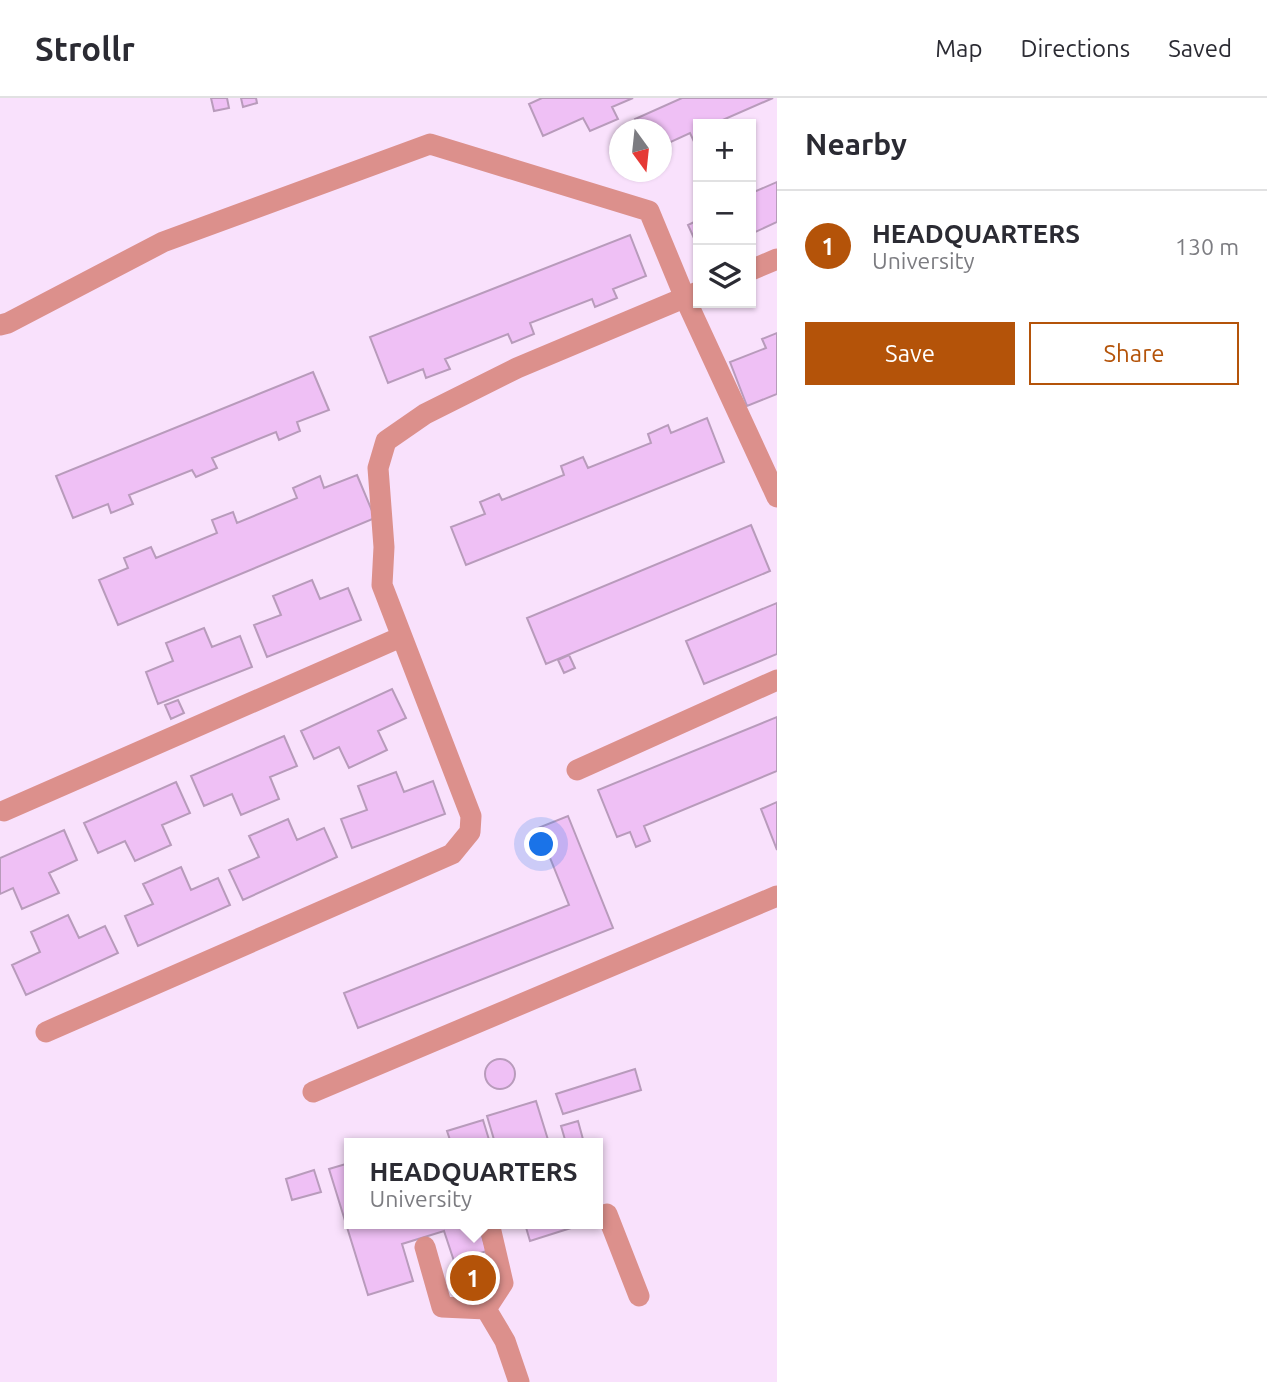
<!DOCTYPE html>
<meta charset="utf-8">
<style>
body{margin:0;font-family:Ubuntu,sans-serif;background:#f7f7f7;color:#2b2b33}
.controls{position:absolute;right:21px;top:21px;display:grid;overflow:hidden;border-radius:0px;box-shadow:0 2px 5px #0004}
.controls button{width:63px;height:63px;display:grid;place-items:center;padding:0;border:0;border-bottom:2px solid #e1e1e2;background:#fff;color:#2b2b33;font:35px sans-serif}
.compass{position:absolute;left:609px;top:21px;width:63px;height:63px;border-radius:50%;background:#fff;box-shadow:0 2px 5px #0004;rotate:165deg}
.you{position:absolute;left:542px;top:747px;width:24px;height:24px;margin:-18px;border:5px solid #fff;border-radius:50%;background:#1a73e8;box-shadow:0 0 0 10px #1a73e833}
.badge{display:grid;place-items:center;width:46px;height:46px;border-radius:50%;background:#b45309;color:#fff;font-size:23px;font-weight:700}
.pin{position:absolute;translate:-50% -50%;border:4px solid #fff;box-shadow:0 2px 7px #0006}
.popup{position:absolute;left:344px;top:1040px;width:259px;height:91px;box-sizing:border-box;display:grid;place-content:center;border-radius:0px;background:#fff;filter:drop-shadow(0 2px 5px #0005);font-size:23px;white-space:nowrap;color:#7c7c81}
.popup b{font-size:26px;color:#2b2b33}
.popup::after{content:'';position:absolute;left:50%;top:100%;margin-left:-14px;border:14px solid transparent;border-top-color:#fff}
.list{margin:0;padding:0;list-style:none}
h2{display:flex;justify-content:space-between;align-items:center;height:91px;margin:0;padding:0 28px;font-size:30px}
h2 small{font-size:23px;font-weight:400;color:#7c7c81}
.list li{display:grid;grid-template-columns:46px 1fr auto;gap:21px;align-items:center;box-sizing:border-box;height:112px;padding:0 28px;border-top:2px solid #e1e1e2}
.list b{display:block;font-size:26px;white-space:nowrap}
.list p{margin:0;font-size:23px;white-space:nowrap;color:#7c7c81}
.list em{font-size:23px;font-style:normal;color:#7c7c81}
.actions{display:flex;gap:14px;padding:21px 28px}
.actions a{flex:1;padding:16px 0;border:2px solid #b45309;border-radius:0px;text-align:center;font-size:24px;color:#b45309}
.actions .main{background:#b45309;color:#fff}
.icon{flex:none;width:38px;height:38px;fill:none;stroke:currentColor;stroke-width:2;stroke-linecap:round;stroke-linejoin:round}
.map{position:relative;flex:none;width:777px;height:1284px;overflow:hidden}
header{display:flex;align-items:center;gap:42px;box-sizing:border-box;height:98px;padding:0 35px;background:#fff;border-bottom:2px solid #e1e1e2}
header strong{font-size:33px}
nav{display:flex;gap:38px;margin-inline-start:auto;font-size:24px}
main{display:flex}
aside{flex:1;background:#fff}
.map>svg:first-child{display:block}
.building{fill:#efc0f5;stroke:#b89bbb;stroke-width:2}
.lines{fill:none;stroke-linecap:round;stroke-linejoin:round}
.minor{stroke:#dc908c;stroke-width:21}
</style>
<header>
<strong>Strollr</strong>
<nav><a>Map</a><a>Directions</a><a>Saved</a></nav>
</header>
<main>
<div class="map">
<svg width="777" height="1284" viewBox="0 0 777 1284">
<rect width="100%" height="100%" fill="#f9e1fc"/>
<path class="building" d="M211,0H227L229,10L214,13Z
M241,0H256L257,5L243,9Z
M542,0H633L612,9L618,21L590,33L583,20L543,38L529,6Z
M682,0H773L718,24L719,26H698V47L696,48L690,35L662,48V32H640L635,21Z
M777,84V124L751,136V87L754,94Z
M698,122V149L688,127Z
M630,137L646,178L613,191L617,200L595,209L592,201L530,225L534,236L512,245L508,236L445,261L450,271L426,280L423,271L388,285L370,239Z
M777,235V296L747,308L730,264L766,250L762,241Z
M313,274L329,312L297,324L300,333L279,342L276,334L212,360L217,370L196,379L192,372L129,397L133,406L111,415L108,406L73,420L56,378Z
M707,320L724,364L466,467L451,429L485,416L480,404L499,396L502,402L564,377L561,368L583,359L588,370L651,345L648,336L668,327L671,335Z
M357,377L375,420L118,527L99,482L128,470L124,460L151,449L156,460L217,435L212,422L233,414L237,425L297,400L293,390L320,378L324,390Z
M751,427L770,473L546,566L527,520Z
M312,482L320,501L348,490L361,522L267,559L254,527L281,517L273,498Z
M777,505V556L704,586L686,543Z
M204,530L212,549L240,538L252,569L158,606L146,574L173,563L166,545Z
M569,557L575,570L564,575L558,562Z
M392,591L406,620L378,633L387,652L349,670L339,649L314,661L301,633Z
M178,602L184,615L171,621L165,607Z
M777,619V673L644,728L650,743L636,749L630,734L617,739L598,692Z
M284,638L297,668L270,679L279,701L241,717L232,696L204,708L191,678Z
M396,674L404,694L433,683L445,716L352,750L341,721L367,712L358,688Z
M176,684L190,715L162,727L171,747L135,763L125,743L98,755L84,725Z
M777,704V752L761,711Z
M568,718L613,830L358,930L344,895L569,807L538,730Z
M288,721L297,742L324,730L337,759L243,802L229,772L259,759L249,738Z
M64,732L77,762L49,775L59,795L22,811L13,790L0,796V760Z
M181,769L191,792L218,780L230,807L138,848L125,818L153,806L143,786Z
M68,817L79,840L105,828L118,855L26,897L12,867L40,854L31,834Z
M485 976a15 15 0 1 1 30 0a15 15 0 1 1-30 0Z
M635,971L641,992L563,1016L556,996Z
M536,1003L549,1045H495L487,1018Z
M483,1022L490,1045H451L447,1033Z
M578,1023L584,1045H566L561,1028Z
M349,1065V1126H478L487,1153L454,1163L444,1133L402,1146L413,1183L368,1197L329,1071Z
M314,1072L321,1094L292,1102L286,1081Z
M525,1126H573L574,1129L530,1143Z"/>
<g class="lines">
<path class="minor" d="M751,172L777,161
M0,227L8,225L163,144L430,46L649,113L685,200L777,399
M577,672L777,582
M4,713L401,539
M46,934L452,756L470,734L471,718L382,487L384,449L378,370L386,343L425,316L517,270L698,194
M313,994L777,798
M607,1116L639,1198
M490,1129L503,1185L486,1211L505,1243L519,1284
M425,1149L442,1209L486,1211"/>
</g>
</svg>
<div class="controls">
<button>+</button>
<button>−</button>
<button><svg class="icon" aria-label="layers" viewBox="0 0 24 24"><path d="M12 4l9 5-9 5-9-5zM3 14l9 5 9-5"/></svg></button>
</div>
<svg class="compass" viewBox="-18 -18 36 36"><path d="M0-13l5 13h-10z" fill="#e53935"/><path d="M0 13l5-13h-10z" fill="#7c7c81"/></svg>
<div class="you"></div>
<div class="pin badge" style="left:473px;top:1180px">1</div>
<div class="popup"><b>HEADQUARTERS</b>University</div>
</div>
<aside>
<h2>Nearby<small></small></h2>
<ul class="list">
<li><span class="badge">1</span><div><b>HEADQUARTERS</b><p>University</p></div><em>130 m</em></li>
</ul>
<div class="actions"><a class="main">Save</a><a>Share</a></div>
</aside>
</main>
